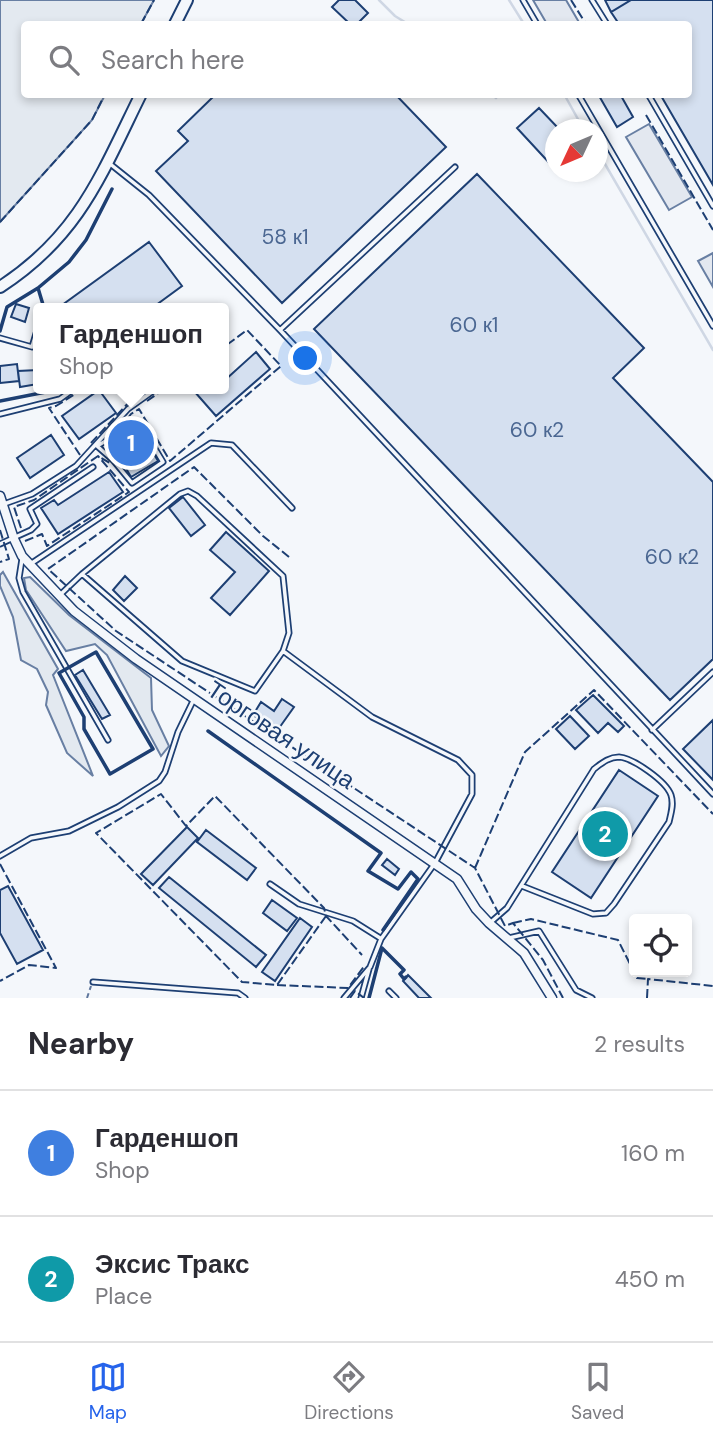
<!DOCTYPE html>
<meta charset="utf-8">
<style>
body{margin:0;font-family:"DM Sans",sans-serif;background:#f2f2f3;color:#2b2b33}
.controls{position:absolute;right:21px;bottom:21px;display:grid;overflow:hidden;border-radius:7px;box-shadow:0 4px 10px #0003}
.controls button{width:63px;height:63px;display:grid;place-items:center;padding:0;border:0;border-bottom:2px solid #e1e1e2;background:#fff;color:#2b2b33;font:35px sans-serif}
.compass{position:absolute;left:545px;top:119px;width:63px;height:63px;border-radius:50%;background:#fff;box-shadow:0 4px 10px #0003;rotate:226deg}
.you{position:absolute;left:306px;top:359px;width:24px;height:24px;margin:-18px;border:5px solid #fff;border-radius:50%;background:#1a73e8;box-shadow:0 0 0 10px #1a73e833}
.badge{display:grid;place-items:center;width:46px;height:46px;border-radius:50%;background:#2563eb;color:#fff;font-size:23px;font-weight:700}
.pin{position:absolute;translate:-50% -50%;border:4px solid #fff;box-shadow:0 2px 7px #0006}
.popup{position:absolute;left:33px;top:303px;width:196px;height:91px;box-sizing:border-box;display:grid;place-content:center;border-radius:7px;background:#fff;filter:drop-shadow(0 2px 5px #0005);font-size:23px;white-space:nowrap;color:#7c7c81}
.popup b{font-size:26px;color:#2b2b33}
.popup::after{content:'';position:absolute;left:50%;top:100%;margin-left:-14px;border:14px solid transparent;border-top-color:#fff}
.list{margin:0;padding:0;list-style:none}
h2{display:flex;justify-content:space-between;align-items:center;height:91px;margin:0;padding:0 28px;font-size:30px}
h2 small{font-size:23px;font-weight:400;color:#7c7c81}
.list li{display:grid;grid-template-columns:46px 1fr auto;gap:21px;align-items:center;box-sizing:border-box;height:126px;padding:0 28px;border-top:2px solid #e1e1e2}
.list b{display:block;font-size:26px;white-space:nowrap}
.list p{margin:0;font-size:23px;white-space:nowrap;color:#7c7c81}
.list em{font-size:23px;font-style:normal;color:#7c7c81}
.icon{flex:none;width:38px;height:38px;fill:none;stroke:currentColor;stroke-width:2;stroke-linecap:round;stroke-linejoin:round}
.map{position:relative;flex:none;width:713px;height:998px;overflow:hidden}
.search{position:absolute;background:#fff;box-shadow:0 4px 10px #0003;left:21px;right:21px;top:21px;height:77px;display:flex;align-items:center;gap:18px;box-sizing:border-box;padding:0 24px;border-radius:7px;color:#7c7c81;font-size:26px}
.sheet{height:343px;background:#fff}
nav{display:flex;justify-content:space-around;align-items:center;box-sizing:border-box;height:98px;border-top:2px solid #e1e1e2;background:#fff;font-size:19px;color:#7c7c81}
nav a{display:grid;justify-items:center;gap:4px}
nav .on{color:#2563eb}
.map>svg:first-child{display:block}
.green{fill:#e3e9f0;stroke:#687fa3;stroke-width:2}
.parking{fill:#e3e8f0;stroke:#687fa3;stroke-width:2}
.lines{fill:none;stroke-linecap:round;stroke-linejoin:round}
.stream{stroke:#cfd7e4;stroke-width:2.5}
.building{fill:#d5e0f0;stroke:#1d3f73;stroke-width:2}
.service-casing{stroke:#1d3f73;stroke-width:7}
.minor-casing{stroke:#1d3f73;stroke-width:11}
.secondary-casing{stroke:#1d3f73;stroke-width:14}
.path{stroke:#5e769c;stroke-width:2;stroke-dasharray:5 3.5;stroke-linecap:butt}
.service{stroke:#f4f7fb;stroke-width:3.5}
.minor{stroke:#f4f7fb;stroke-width:8}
.secondary{stroke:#f4f7fb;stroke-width:10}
.fence{stroke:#1d3f73;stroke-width:2;stroke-dasharray:9 3.5;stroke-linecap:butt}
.wall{stroke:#1d3f73;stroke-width:3.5}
.labels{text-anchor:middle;stroke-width:5;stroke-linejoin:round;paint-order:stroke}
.number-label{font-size:21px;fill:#4b6792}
.street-label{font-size:24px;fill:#1d3f73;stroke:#f4f7fb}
</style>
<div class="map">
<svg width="713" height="998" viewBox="0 0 713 998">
<rect width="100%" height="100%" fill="#f4f7fb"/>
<path class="green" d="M0,0H154L141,24H24V94L105,95L92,120L0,222Z
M3,572L58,669L53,675L93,776L67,753L46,705L48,692L37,669L21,660L13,617L0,586V575Z
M30,577L69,615L151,678L152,710L169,746L161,756L107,655L95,644L66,651L26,590L24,578Z"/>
<path class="parking" d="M533,0H566L580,24H547Z
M649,124L692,197L669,210L626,137Z
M713,253V287L698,261Z"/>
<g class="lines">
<path class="stream" d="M379,0L395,16L408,24
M509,0L524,24
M492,94L496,98L499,94
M564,94L584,130
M598,152L713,350"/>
</g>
<path class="building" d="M339,0H355L368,13L357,24H350L332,7Z
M605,0H631L611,12Z
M631,0H713V185L660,94H688V24H619L611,12Z
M216,94H395L446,147L282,303L156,171L188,141L178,131Z
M598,94H620L633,117L617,127Z
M539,108L560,130H556L554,168L517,128Z
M477,174L644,348L613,378L713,482V659L670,700L314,329Z
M149,242L182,286L152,308H58Z
M16,304L29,308L25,322L11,317Z
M256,352L270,369L216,416L194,391L196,389H224V381Z
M17,364L19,381L0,383V366Z
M38,370V384L20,387L18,371Z
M99,390L116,413L79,439L62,416Z
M140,430L158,461L131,477L113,446Z
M51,435L64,455L30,478L17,458Z
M109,472L123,492L58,534L41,508L54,500L58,505Z
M183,497L205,525L191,536L169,508Z
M226,532L269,571L230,615L211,598L235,572L210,550Z
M125,576L137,588L124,601L113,590Z
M83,670L110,715L102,719L75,675Z
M593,695L624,726L618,732L608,723L598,733L576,710Z
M282,699L294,707L277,731L253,715L261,702L274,711Z
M570,716L589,736L575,749L556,729Z
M713,720V780L683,749Z
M619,770L658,796L591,898L552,872Z
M187,827L198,838L153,885L141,874Z
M206,830L256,868L247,880L197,842Z
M387,859L399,869L395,875L382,865Z
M169,877L266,955L256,967L159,888Z
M8,886L43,950L17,964L0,933V890Z
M272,900L297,918L287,931L263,913Z
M300,918L312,927L275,981L262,972Z
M408,975L431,998H419L403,981Z"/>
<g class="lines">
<g class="service-casing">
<path id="service" d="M523,0L537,24
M592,0L607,24
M578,94L713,326
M648,94L713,206
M109,163L149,195L280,330L713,794
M280,330L455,167
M0,338L32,347L38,327
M0,414L60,399L74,389
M139,422L163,462L132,483L113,460L97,446Z
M4,504L32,494L76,466L128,409L156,389
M0,544L31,530L37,524L30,509L93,467
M22,559L19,578L23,592L108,740
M32,563L211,443L232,445L292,508
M61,594L82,574L180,494L188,491L197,496L283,576L289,633L283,651L255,691L182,661L82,574
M283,651L372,717L458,760L472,775V794L435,863L381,939L370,967L344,998
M652,730L713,672
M0,856L31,838L69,831L118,807L159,781L165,772L178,732L194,699
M270,884L299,904L353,921L380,938
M491,922L507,908L594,769C602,763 609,757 619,757C633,758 666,781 671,795C674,804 671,813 669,822L614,904L606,913L593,914L522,886
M509,938L539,931L576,990L592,998
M93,982L238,993L245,998
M389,991L396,998
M361,998L369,969"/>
</g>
<g class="minor-casing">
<path id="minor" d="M0,496L14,539L22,556L74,611L136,659L457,879L476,909L489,923L524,953L552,998"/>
</g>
<g class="secondary-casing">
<path id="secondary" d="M175,24L187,0
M0,287C79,236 101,175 141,94"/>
</g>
<path class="path" d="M87,998L91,986"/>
<use href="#service" class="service"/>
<use href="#minor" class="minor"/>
<use href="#secondary" class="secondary"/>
<path class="fence" d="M571,0L586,24
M141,24L154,0
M646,115L713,230
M0,222L92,120L105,94
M147,401L164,389
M91,443L131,400L118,389
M80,455L49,408L56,406L83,389
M21,528L14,507L34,500L98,456L110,463L115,457L109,447L111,442L130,430L127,426L118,431L131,414L139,409L170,461L281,366L247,330L224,347
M0,530L9,559L0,562
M25,541L42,534L47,546L129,492L98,456
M289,557L263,536L194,467L48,569L116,631L475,868L505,926L513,923L543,960L563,998
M0,864L56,968L29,965L0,981
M475,868L525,752L594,690L713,814
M326,916L277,985L242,982L96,833L161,794L186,826L215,796L324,908L326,916L362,955
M513,923L531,919L618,940L637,978L648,979
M277,985L348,988L365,965
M350,998L355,991L364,998
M647,998L648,979L713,986"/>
<path class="wall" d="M38,288L69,262L86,240L112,189
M0,331L7,307L38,288L44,308
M0,401L61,389
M96,652L153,749L110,774L84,729V717L59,673Z
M208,731L381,853L368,871L398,889L411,872L418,879L383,930
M369,998L382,948L404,970L400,974L404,979L406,977"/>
</g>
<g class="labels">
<g class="number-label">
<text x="285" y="244">58 к1</text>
<text x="474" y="332">60 к1</text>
<text x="537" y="437">60 к2</text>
<text x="672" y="564">60 к2</text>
</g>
<g class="street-label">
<text transform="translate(281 735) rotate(34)" y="8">Торговая улица</text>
</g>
</g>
</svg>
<div class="controls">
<button><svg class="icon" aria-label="locate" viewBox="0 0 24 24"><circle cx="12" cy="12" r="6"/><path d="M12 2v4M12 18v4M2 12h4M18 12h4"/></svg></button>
</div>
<svg class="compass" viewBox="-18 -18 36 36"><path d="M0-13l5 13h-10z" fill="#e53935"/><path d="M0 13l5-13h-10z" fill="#7c7c81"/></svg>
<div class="you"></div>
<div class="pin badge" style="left:131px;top:443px;background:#3f7fe0">1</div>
<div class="popup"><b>Гарденшоп</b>Shop</div>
<div class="pin badge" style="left:605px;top:834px;background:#0f9aa8">2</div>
<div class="search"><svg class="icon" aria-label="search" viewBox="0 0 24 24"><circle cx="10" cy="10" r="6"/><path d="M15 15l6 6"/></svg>Search here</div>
</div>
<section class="sheet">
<h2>Nearby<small>2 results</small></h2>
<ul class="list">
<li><span class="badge" style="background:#3f7fe0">1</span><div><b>Гарденшоп</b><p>Shop</p></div><em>160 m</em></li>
<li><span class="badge" style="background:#0f9aa8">2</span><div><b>Эксис Тракс</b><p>Place</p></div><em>450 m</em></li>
</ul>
</section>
<nav>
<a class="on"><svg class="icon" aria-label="map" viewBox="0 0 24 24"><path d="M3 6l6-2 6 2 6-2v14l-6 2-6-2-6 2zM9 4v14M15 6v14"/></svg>Map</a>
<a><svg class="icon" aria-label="directions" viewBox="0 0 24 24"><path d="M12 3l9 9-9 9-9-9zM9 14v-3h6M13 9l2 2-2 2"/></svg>Directions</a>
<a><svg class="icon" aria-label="saved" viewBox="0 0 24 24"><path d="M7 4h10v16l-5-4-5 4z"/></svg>Saved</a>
</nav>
